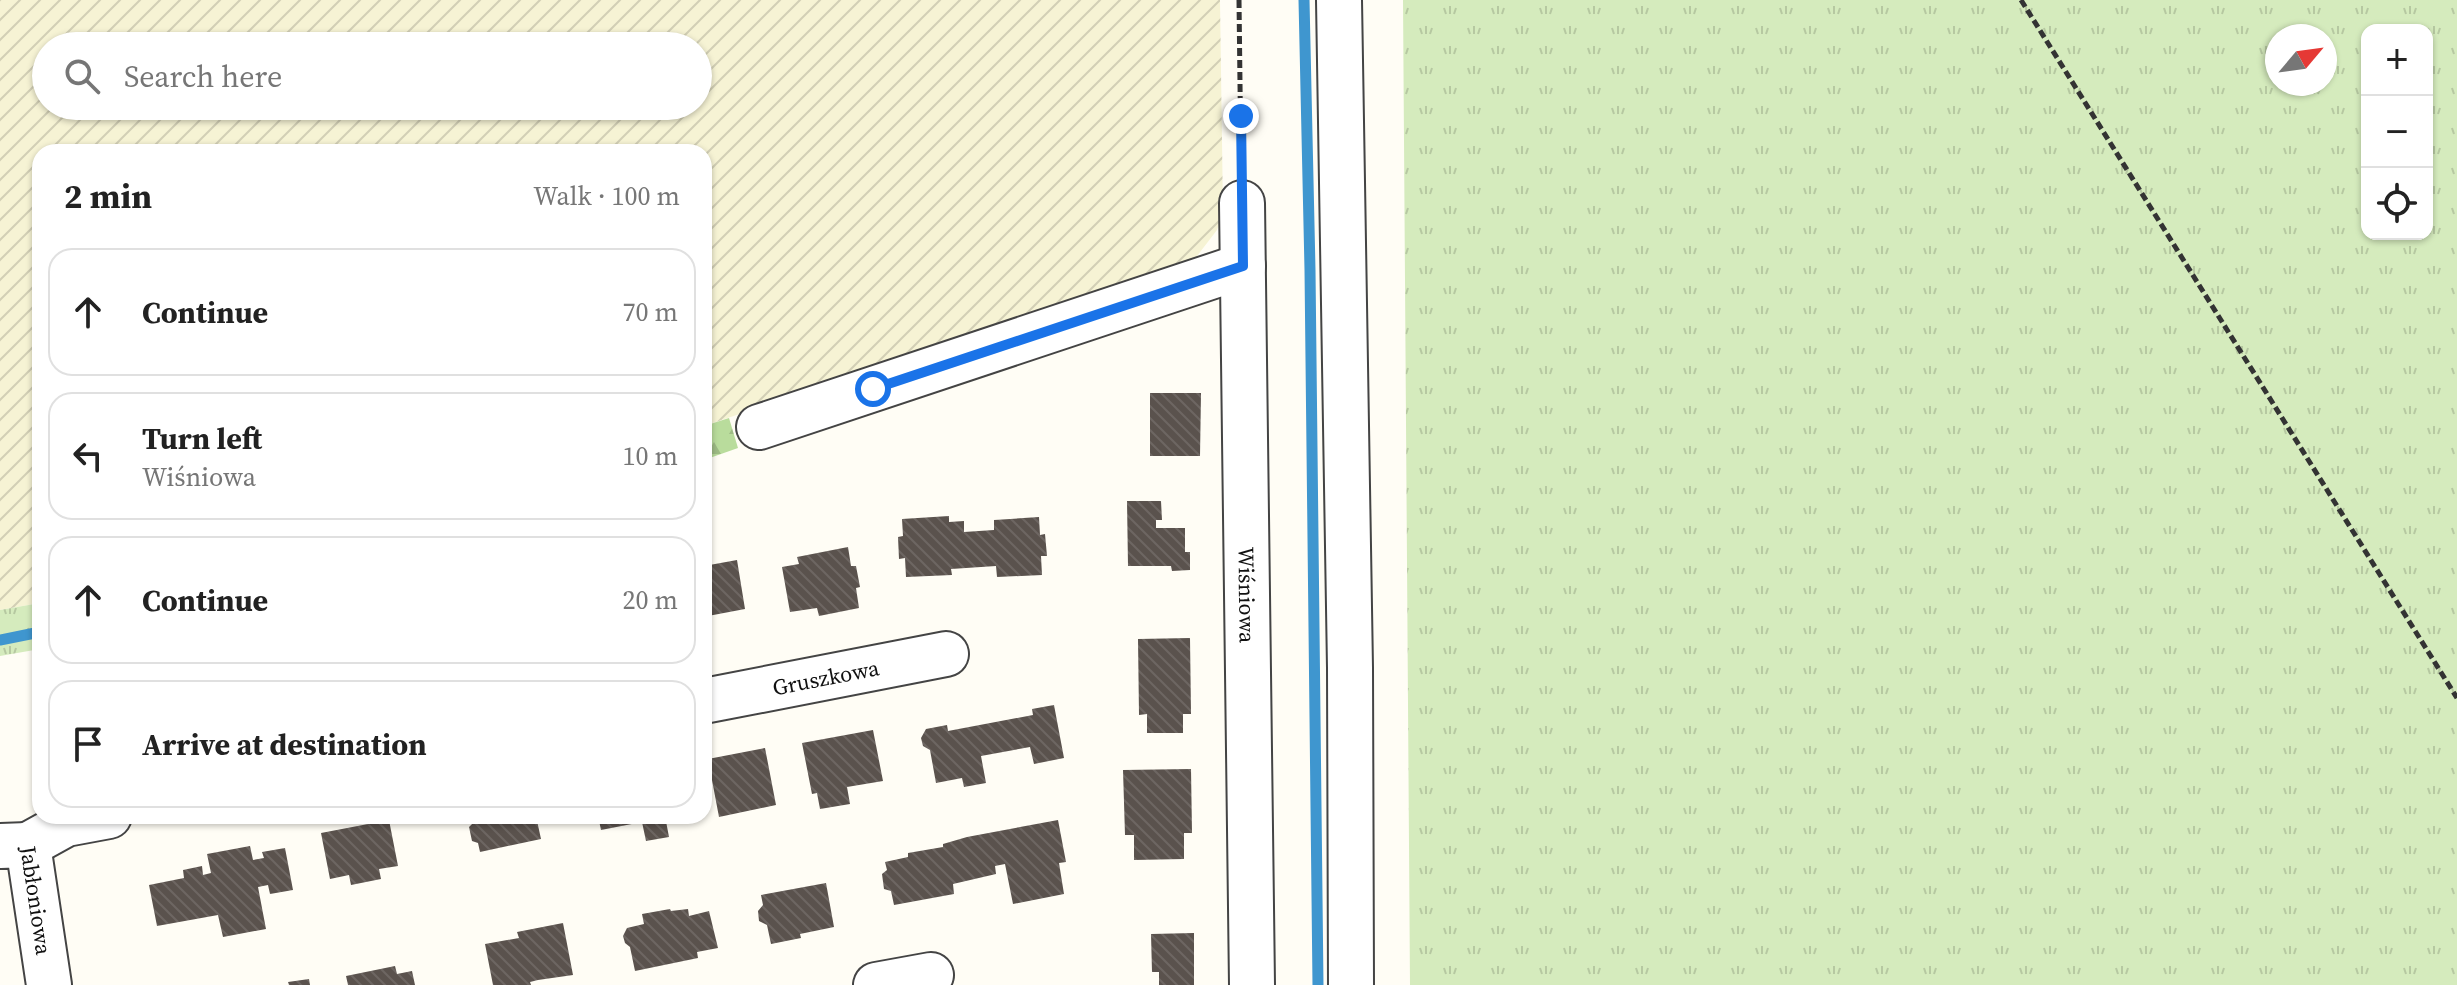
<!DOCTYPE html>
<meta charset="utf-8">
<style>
body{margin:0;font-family:"Source Serif 4",serif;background:#f6f6f6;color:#222}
.controls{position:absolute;right:24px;top:24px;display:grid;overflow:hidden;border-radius:16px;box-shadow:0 2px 6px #0004}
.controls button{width:72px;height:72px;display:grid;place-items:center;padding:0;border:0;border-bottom:2px solid #e0e0e0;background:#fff;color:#222;font:40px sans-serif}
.compass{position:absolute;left:2265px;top:24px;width:72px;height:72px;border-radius:50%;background:#fff;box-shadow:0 2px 6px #0004;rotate:61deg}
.stop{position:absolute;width:24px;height:24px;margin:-18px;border:6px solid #1a73e8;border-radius:50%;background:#fff}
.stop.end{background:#1a73e8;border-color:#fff;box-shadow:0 2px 8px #0008}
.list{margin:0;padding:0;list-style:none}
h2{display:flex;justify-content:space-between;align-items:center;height:104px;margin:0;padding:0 32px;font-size:34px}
h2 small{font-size:26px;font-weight:400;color:#767676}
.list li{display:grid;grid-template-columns:52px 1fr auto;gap:24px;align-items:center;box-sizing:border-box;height:128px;margin:0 16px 16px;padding:0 16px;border:2px solid #e0e0e0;border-radius:24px}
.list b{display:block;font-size:30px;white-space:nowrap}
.list p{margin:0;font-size:26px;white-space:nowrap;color:#767676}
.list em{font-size:26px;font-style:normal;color:#767676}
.icon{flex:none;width:44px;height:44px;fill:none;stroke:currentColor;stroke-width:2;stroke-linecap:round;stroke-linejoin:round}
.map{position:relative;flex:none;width:2457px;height:985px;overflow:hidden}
.search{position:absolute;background:#fff;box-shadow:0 2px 6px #0004;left:32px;top:32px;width:680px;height:88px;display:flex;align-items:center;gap:20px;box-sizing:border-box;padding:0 28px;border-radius:44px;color:#767676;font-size:30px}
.panel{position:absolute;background:#fff;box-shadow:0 2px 6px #0004;left:32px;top:144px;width:680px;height:680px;border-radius:24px}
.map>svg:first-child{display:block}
.farmland{fill:url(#farmland-furrows);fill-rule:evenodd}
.grass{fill:url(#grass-tufts);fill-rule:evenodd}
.forest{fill:url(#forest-firs)}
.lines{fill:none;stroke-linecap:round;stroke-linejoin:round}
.stream{stroke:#3f96cf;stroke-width:11}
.building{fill:url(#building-back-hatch)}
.minor-casing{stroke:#444;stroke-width:48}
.path{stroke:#333;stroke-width:5;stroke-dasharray:8 4;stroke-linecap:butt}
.minor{stroke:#fff;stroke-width:44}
.route{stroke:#1a73e8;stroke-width:10}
.labels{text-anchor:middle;stroke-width:8;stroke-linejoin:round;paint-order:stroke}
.street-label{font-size:22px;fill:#111;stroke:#fff}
</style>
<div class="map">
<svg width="2457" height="985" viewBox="0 0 2457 985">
<defs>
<pattern id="farmland-furrows" width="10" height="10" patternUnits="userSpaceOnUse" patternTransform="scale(2)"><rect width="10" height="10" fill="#f6f3d4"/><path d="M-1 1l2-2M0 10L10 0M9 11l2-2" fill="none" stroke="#d2cfb5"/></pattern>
<pattern id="grass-tufts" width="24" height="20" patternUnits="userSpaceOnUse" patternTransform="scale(2)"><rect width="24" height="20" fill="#d5ebbd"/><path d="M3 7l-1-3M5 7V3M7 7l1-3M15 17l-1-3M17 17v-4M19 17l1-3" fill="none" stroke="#b6c8a1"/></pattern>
<pattern id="forest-firs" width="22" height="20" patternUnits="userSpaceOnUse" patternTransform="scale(2)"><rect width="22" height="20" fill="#b9dc9c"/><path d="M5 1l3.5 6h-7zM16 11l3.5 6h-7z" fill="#9ebc85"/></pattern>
<pattern id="building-back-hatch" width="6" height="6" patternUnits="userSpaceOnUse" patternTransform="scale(2)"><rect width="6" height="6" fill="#5a524d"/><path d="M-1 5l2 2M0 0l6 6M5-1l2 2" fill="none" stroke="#6d6662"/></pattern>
</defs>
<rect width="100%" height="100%" fill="#fffdf5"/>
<path class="farmland" d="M0,0H1220L1223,212L1217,230L1194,260L704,426V152H40V603L0,610ZM46,46H698V106H46Z"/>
<path class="grass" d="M1403,0H2457V985H1410ZM2367,30H2427V234H2367ZM2277,36H2325V84H2277Z
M40,603V649L0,656V610Z"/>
<path class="forest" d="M729,418L738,448L704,460V426Z"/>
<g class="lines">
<path class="stream" d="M1304,0L1310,270L1318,985
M0,640L40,632"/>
</g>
<path class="building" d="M1150,393H1201L1200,456H1150Z
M1127,501H1161L1162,520H1156V528H1185V552H1190V570L1172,571L1171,566H1128Z
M949,516V522L964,521V532L994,530V520L1039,517L1040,535L1045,534L1047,556H1041L1042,575L997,577L996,566L951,569L952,575L906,577L905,558L899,559L898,537L903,536L902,519Z
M848,547L851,566H856L860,587L856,588L859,608L819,616L817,608L790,612L782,567L799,564L797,557Z
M737,560L745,609L708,616L712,636L704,638V566Z
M1190,638L1191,714H1183V733H1147V714L1139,715L1138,639Z
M1054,705L1064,758L1034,764L1030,747L981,756L986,783L964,787L962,778L936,783L930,750L923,746L921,738L926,729L947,725L948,731L1033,715L1032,709Z
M873,730L883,781L847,787L850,804L820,809L817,793L812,794L802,743Z
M765,748L776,805L719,817L708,759Z
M1191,769L1192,833H1184V859L1134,860V835H1125L1123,770Z
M473,816H536L541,839L480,852L478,843L472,841L469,827L474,822Z
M598,816H665L669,837L646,841L642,822L601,830Z
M389,820L398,866L379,869L381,879L351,885L349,875L330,879L321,833Z
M1058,820L1066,862L1059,863L1064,894L1013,904L1005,864L995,866L996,874L953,884L954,894L894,905L891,891L884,889L882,874L887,870L885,862L908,857V853L943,847V844L967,837Z
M250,846L253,860L264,858L262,852L285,848L293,890L270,894L268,885L258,887L266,929L223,937L218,915L157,926L149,885L184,878L183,870L202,866L203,875L211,873L207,854Z
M826,883L834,927L800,934L801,938L771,944L767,925L759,921L758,911L763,905L761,895Z
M670,909L671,911L688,909L689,916L709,911L718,948L697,952L698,958L635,971L630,947L625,943L623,936L627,928L644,924L642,914Z
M563,923L573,975L538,980L530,982L531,985H493L485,944L519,938L517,932Z
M1194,933V985H1159V972H1152L1151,934Z
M395,966L397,974L412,971L415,985H348L346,976Z
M309,979L310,985H289L288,982Z"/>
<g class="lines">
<g class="minor-casing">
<g id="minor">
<path d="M1339,0L1350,668L1351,985"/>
<path id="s1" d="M1242,203L1252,985"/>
<path d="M759,427L1243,266"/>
<path id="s2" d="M704,701L946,654"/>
<path d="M28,845L66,824L109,816"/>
<path id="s3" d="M0,846L28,845L49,985"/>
<path d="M876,985L931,975"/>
</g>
</g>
<path class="path" d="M1239,0L1241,167
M2021,0L2457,698"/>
<use href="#minor" class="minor"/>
</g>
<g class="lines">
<path class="route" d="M873,389L1243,266L1241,116"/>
</g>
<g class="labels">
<g class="street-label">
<text dy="8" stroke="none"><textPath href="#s1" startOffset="392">Wiśniowa</textPath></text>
<text dy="8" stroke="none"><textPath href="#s2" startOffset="124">Gruszkowa</textPath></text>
<text dy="8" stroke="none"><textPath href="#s3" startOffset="84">Jabłoniowa</textPath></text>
</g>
</g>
</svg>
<div class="controls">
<button>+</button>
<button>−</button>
<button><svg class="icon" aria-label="locate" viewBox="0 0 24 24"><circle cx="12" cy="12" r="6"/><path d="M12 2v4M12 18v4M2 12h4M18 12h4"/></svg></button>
</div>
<svg class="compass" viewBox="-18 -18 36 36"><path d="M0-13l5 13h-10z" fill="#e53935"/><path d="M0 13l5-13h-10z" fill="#767676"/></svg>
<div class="stop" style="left:873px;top:389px"></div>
<div class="stop end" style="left:1241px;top:116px"></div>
<div class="search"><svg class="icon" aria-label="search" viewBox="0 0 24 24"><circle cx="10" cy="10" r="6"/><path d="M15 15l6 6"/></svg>Search here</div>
<section class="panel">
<h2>2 min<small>Walk · 100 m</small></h2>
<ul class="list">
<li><svg class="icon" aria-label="ahead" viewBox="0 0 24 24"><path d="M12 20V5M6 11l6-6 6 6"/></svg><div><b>Continue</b></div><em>70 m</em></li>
<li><svg class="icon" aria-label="left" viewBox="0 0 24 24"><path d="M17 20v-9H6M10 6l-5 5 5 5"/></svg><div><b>Turn left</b><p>Wiśniowa</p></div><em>10 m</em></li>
<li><svg class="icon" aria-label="ahead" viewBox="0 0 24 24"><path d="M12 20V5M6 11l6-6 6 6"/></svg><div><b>Continue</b></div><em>20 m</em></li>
<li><svg class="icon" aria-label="arrive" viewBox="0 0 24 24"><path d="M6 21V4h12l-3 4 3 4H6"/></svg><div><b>Arrive at destination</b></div></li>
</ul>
</section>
</div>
